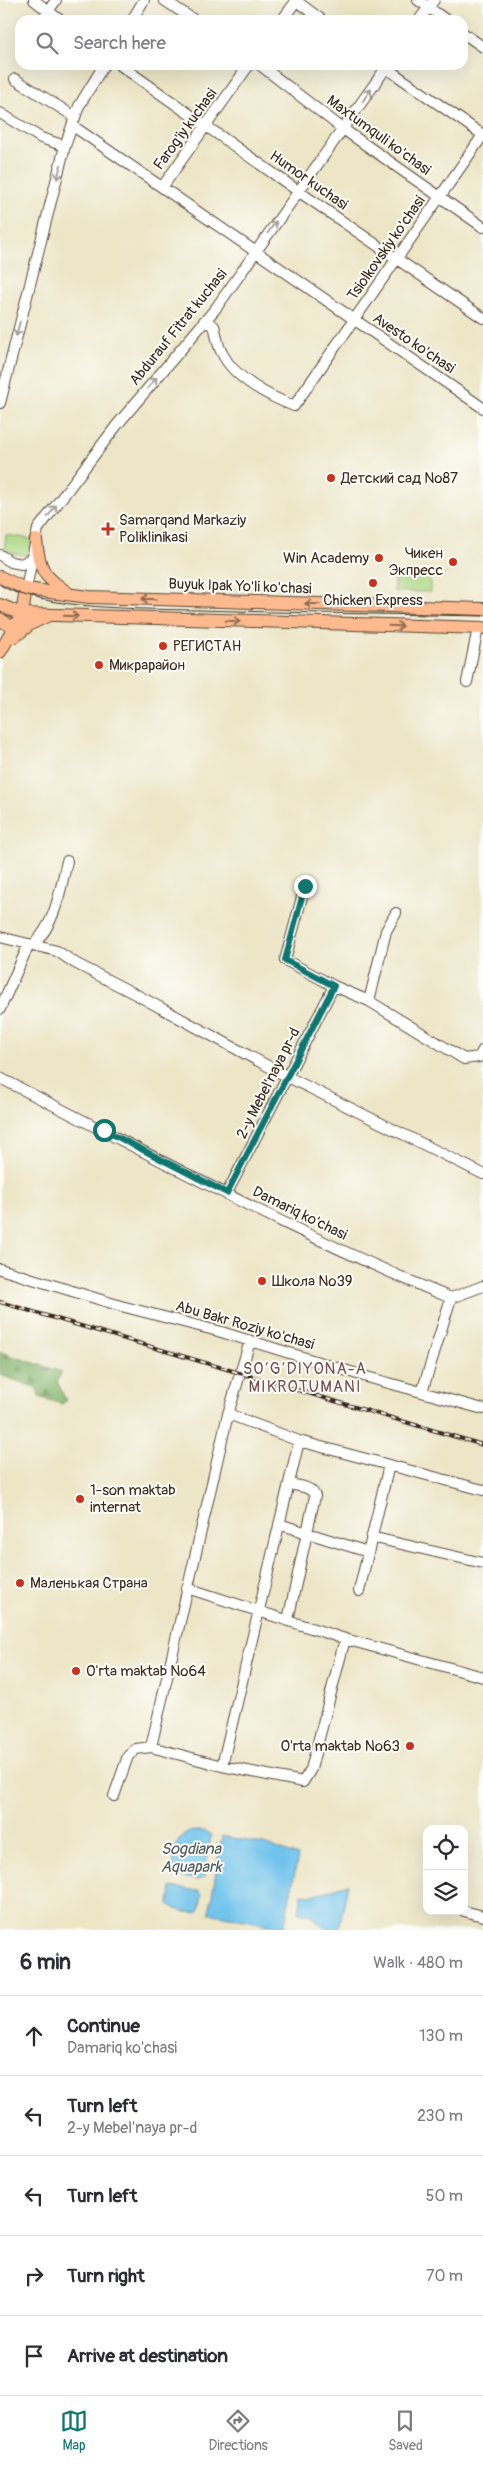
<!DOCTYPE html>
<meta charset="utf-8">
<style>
body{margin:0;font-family:Pangolin,sans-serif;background:#f2f2f3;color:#2b2b33}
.controls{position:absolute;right:15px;bottom:15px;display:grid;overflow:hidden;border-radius:10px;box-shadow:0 5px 20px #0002}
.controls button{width:45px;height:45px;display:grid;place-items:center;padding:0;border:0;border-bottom:1px solid #e1e1e2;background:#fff;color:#2b2b33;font:25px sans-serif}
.stop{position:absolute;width:15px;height:15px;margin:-11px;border:4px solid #0f766e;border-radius:50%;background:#fff}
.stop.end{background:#0f766e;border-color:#fff;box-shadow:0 1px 5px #0008}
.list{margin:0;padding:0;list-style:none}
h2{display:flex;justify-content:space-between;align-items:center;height:65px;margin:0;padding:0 20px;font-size:21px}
h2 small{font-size:16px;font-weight:400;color:#7c7c81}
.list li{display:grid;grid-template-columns:32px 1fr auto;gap:15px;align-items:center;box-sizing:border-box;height:80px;padding:0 20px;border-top:1px solid #e1e1e2}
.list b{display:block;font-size:19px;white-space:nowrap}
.list p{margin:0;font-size:16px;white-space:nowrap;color:#7c7c81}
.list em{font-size:16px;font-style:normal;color:#7c7c81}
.icon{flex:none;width:28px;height:28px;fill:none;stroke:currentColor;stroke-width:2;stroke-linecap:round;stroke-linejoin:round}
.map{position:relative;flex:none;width:483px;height:1930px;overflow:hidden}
.search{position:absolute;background:#fff;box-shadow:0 5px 20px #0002;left:15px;right:15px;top:15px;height:55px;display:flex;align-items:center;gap:12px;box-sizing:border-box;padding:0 18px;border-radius:15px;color:#7c7c81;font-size:19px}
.sheet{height:465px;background:#fff}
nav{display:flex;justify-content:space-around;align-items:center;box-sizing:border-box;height:70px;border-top:1px solid #e1e1e2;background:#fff;font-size:14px;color:#7c7c81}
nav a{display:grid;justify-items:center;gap:2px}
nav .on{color:#0f766e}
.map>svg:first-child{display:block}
.green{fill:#a9d480;stroke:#727f4f}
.forest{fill:url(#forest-firs);stroke:#607046}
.water{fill:#6fc3ec;stroke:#557685}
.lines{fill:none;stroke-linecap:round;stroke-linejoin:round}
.minor-casing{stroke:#564637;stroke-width:12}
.major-casing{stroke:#564637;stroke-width:14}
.minor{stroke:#fff;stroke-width:10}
.major{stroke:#fcba8e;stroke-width:12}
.tram{stroke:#3b2a1e;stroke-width:1}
.rail-casing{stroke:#3b2a1e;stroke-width:4}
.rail{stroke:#fdfcf7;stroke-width:2;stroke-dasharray:5.5;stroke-linecap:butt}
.oneway{stroke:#a79f9a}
.oneway2{stroke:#926b50}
.route{stroke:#0f766e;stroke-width:6}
.poi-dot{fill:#c8321e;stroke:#fdfcf7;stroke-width:2}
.labels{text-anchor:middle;stroke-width:4;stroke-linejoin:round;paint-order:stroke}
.street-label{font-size:15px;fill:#3b2a1e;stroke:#fdfcf7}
.poi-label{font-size:15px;fill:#3b2a1e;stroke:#fdfcf7;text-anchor:start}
.neighbourhood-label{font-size:16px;letter-spacing:1px;fill:#734f51;stroke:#fdfcf7}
.water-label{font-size:16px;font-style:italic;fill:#4b585c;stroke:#fdfcf7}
</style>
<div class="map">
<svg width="483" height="1930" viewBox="0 0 483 1930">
<defs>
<pattern id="forest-firs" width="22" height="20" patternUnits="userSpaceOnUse" patternTransform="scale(1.25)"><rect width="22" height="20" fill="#86b66e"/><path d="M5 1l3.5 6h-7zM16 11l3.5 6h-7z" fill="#6f945a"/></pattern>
</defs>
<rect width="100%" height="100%" fill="#fdfcf7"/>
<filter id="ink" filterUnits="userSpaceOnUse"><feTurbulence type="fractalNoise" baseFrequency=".02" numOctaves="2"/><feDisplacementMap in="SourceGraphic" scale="10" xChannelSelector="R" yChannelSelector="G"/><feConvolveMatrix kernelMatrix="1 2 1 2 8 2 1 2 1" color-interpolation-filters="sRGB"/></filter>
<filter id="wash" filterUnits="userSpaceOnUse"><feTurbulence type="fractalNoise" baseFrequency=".0096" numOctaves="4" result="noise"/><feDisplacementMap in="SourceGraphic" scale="20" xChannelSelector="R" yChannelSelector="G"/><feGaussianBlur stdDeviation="1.12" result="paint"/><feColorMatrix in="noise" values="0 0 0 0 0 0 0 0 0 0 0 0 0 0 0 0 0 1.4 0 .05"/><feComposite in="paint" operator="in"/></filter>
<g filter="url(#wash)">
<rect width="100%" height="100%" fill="#ece5c6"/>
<path class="green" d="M6,535L33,539L27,556L4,551Z
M430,574V592H394V575Z"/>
<path class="forest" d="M0,1352L62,1372L57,1381L66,1401L62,1404L39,1397L37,1388L0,1375Z"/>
<path class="water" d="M193,1831H204L211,1835L205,1877L199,1880L176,1876L172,1872C175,1855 173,1836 193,1831Z
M222,1836L264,1844L298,1856L284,1928L209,1913Z
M348,1884L339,1930H327L309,1914L299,1912L302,1894L313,1895Z
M171,1887L199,1891L202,1894L199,1911C190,1915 175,1910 169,1904Z"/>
</g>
<g filter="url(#ink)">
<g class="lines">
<g class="minor-casing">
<path id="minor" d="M34,0L60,20
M164,0L194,20
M295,0L322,20
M418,0L446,20
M42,20L56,0
M132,20L144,0
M282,20L297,0
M419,20L434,0
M463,33L483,47
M120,65L298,191L483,318
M260,65L343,129L483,227
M382,65L483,135
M15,79L75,117
M0,113L41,138L65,146
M73,126L483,408
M163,186L249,65
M204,321L214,326C217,335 217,345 222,353C234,378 268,396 294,406L483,135
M0,403L65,146L79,106L104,65
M0,555L11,562L22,564L33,557
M26,589L38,529L117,425L216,308L388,65
M467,682L478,628
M305,886L285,960L334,986L369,1001L464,1059L479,1057L483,1050
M0,937L57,951L75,963L137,995L288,1077L483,1174
M33,945C56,923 60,891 67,861
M369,1001L386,931L396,913
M0,1009L29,944
M0,1078C149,1153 296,1235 451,1298L483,1286
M227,1193L334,986
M0,1269L121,1306L218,1331L367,1377L483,1409
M422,1392L451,1298
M228,1414L299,1441L483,1490
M279,1524L368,1552
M371,1537L483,1563
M187,1588L345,1639L483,1677
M359,1591L389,1465
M288,1620L315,1496C311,1486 298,1486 289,1484
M151,1747L228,1414L250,1341
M222,1766L299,1441
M114,1796L128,1756L136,1749L151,1747L222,1766L303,1782L311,1769L345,1639
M464,1911L483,1916"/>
</g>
<g class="major-casing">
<path id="major" d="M36,540C39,570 44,577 68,593
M0,577L26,589L89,597L483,609
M0,605L22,614L483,628
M0,619L14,629
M14,637L30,624L47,616
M0,652L22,614L26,589"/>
</g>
<use href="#minor" class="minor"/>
<use href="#major" class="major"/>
<path class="tram" d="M0,585C40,610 149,609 198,610C293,613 388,614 483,616"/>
<g class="rail-casing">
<path id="rail" d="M0,1302L483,1445"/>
</g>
<use href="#rail" class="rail"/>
</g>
<defs><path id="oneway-shaft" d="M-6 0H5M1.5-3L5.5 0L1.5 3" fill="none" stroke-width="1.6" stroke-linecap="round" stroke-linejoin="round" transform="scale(1.25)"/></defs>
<g class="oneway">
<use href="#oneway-shaft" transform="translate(367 95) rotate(-55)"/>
<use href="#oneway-shaft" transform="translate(59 172) rotate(106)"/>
<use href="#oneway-shaft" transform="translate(272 227) rotate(-54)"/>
<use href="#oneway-shaft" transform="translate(18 329) rotate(104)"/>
<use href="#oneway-shaft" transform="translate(152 383) rotate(-50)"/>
<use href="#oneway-shaft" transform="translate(52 511) rotate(-53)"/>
</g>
<g class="oneway2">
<use href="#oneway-shaft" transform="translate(149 599) rotate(-178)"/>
<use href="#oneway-shaft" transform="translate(312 604) rotate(-178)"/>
<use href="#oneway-shaft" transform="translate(71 616) rotate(2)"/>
<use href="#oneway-shaft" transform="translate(233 621) rotate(2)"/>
<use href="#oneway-shaft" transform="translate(396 626) rotate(2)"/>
</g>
</g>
<g class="lines" filter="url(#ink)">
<path class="route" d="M104,1130L227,1193L334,986L285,960L305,886"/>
</g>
<g class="poi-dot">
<circle cx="331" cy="478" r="5"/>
<path d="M105.5 521.5h5v5h5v5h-5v5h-5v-5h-5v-5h5z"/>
<circle cx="379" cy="558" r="5"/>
<circle cx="453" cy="562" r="5"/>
<circle cx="373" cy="583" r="5"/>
<circle cx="163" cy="646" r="5"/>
<circle cx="99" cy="665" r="5"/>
<circle cx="262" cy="1281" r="5"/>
<circle cx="80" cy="1499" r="5"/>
<circle cx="20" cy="1583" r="5"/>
<circle cx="76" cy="1671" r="5"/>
<circle cx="410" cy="1746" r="5"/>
</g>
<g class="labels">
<g class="street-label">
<text transform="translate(185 129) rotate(-54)" y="5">Farog'iy kuchasi</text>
<text transform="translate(379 135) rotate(36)" y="5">Maxtumquli ko'chasi</text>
<text transform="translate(309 180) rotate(35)" y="5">Humor kuchasi</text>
<text transform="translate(386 248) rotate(-55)" y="5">Tsiolkovskiy ko'chasi</text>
<text transform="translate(178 327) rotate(-51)" y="5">Abdurauf Fitrat kuchasi</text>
<text transform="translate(414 343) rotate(34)" y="5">Avesto ko'chasi</text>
<text transform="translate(240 586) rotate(2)" y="5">Buyuk Ipak Yo'li ko'chasi</text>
<text transform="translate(268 1083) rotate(-63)" y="5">2-y Mebel'naya pr-d</text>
<text transform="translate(300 1213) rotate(26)" y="5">Damariq ko'chasi</text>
<text transform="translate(245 1325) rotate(16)" y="5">Abu Bakr Roziy ko'chasi</text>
</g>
<g class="poi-label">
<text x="341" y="483">Детский сад №87</text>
<text x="119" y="525">Samarqand Markaziy<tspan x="119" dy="17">Poliklinikasi</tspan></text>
<text x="443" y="558" text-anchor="end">Чикен<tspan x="443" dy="17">Экпресс</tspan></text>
<text x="369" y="563" text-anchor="end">Win Academy</text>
<text x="373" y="605" text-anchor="middle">Chicken Express</text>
<text x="173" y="651">РЕГИСТАН</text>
<text x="109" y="670">Микрарайон</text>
<text x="272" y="1286">Школа №39</text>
<text x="90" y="1495">1-son maktab<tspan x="90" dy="17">internat</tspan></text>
<text x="30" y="1588">Маленькая Страна</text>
<text x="86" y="1676">O'rta maktab №64</text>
<text x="400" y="1751" text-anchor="end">O'rta maktab №63</text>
</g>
<g class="neighbourhood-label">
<text x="305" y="1374">SO‘G‘DIYONA-А<tspan x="305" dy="18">MIKROTUMANI</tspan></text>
</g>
<g class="water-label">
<text x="191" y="1854">Sogdiana<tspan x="191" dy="18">Aquapark</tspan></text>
</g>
</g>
</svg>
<div class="controls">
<button><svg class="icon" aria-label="locate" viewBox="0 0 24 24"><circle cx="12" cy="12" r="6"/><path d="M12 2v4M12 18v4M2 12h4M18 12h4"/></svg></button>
<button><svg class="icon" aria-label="layers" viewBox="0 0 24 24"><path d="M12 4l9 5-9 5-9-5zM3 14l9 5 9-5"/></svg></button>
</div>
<div class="stop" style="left:104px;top:1130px"></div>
<div class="stop end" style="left:305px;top:886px"></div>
<div class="search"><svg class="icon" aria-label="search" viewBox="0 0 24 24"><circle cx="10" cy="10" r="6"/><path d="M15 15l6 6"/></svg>Search here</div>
</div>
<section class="sheet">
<h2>6 min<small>Walk · 480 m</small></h2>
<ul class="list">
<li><svg class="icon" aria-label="ahead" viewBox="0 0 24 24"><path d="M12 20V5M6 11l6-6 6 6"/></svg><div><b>Continue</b><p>Damariq ko'chasi</p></div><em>130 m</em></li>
<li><svg class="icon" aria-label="left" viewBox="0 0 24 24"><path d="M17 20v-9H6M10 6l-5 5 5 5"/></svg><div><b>Turn left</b><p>2-y Mebel'naya pr-d</p></div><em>230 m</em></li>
<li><svg class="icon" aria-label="left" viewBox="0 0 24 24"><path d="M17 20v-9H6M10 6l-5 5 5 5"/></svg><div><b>Turn left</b></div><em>50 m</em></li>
<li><svg class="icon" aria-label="right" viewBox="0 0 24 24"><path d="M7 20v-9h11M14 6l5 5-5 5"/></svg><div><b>Turn right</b></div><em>70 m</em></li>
<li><svg class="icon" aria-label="arrive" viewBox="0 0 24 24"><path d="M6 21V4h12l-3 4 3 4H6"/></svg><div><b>Arrive at destination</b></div></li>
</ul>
</section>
<nav>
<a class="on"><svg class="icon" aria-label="map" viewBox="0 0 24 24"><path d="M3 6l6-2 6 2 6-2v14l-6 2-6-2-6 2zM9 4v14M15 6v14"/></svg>Map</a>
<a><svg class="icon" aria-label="directions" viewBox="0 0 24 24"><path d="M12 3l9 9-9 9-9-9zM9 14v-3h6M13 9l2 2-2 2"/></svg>Directions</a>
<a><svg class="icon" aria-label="saved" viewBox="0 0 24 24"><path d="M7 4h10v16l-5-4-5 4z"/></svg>Saved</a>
</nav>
